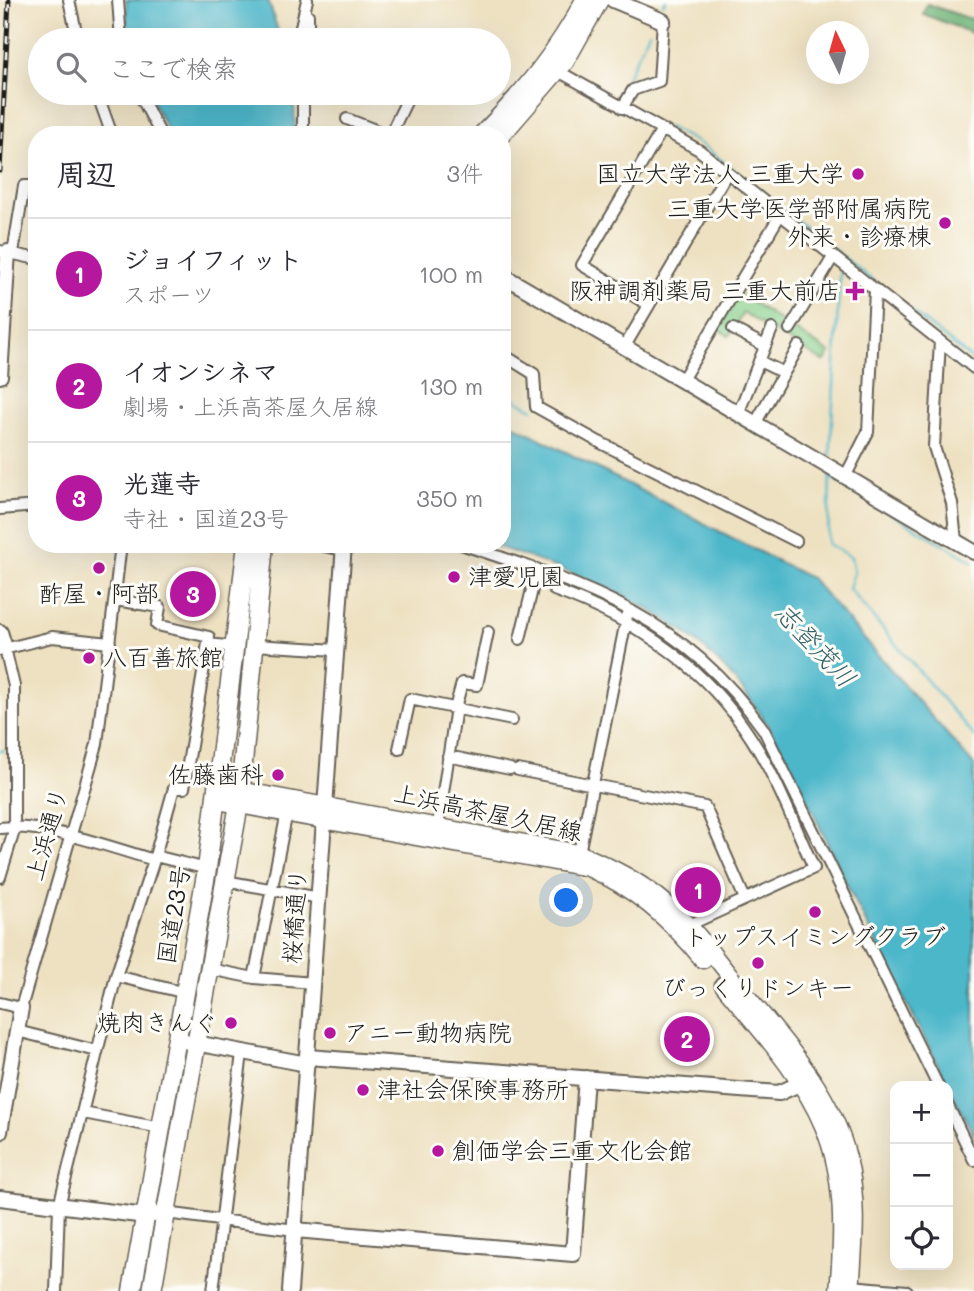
<!DOCTYPE html>
<html lang="ja">
<meta charset="utf-8">
<style>
body{margin:0;font-family:Mali,"Klee One",sans-serif;background:#f2f2f3;color:#2b2b33}
.controls{position:absolute;right:21px;bottom:21px;display:grid;overflow:hidden;border-radius:14px;box-shadow:0 7px 28px #0002}
.controls button{width:63px;height:63px;display:grid;place-items:center;padding:0;border:0;border-bottom:2px solid #e1e1e2;background:#fff;color:#2b2b33;font:35px sans-serif}
.compass{position:absolute;left:806px;top:21px;width:63px;height:63px;border-radius:50%;background:#fff;box-shadow:0 7px 28px #0002;rotate:355deg}
.you{position:absolute;left:567px;top:901px;width:24px;height:24px;margin:-18px;border:5px solid #fff;border-radius:50%;background:#1a73e8;box-shadow:0 0 0 10px #1a73e833}
.badge{display:grid;place-items:center;width:46px;height:46px;border-radius:50%;background:#b5179e;color:#fff;font-size:23px;font-weight:700}
.pin{position:absolute;translate:-50% -50%;border:4px solid #fff;box-shadow:0 2px 7px #0006}
.list{margin:0;padding:0;list-style:none}
h2{display:flex;justify-content:space-between;align-items:center;height:91px;margin:0;padding:0 28px;font-size:30px}
h2 small{font-size:23px;font-weight:400;color:#7c7c81}
.list li{display:grid;grid-template-columns:46px 1fr auto;gap:21px;align-items:center;box-sizing:border-box;height:112px;padding:0 28px;border-top:2px solid #e1e1e2}
.list b{display:block;font-size:26px;white-space:nowrap}
.list p{margin:0;font-size:23px;white-space:nowrap;color:#7c7c81}
.list em{font-size:23px;font-style:normal;color:#7c7c81}
.icon{flex:none;width:38px;height:38px;fill:none;stroke:currentColor;stroke-width:2;stroke-linecap:round;stroke-linejoin:round}
.map{position:relative;flex:none;width:974px;height:1291px;overflow:hidden}
.search{position:absolute;background:#fff;box-shadow:0 7px 28px #0002;left:28px;top:28px;width:483px;height:77px;display:flex;align-items:center;gap:18px;box-sizing:border-box;padding:0 24px;border-radius:38px;color:#7c7c81;font-size:26px}
.panel{position:absolute;background:#fff;box-shadow:0 7px 28px #0002;left:28px;top:126px;width:483px;height:427px;border-radius:28px}
.map>svg:first-child{display:block}
.green{fill:#87cf8b;stroke:#527654;stroke-width:2}
.forest{fill:#6db277;stroke:#44674a;stroke-width:2}
.water{fill:#4db7ca;stroke:#346a73;stroke-width:2}
.lines{fill:none;stroke-linecap:round;stroke-linejoin:round}
.stream{stroke:#4db7ca;stroke-width:2.5}
.minor-casing{stroke:#666156;stroke-width:14}
.tertiary-casing{stroke:#666156;stroke-width:18}
.secondary-casing{stroke:#666156;stroke-width:19}
.trunk-casing{stroke:#666156;stroke-width:21}
.minor{stroke:#fff;stroke-width:10}
.tertiary{stroke:#fff;stroke-width:14}
.secondary{stroke:#fff;stroke-width:16}
.trunk{stroke:#fff;stroke-width:18}
.rail-casing{stroke:#1c1c1c;stroke-width:5}
.rail{stroke:#fdfcf7;stroke-width:2.5;stroke-dasharray:8;stroke-linecap:butt}
.poi-dot{fill:#b5179e;stroke:#fdfcf7;stroke-width:2.5}
.labels{text-anchor:middle;stroke-width:6;stroke-linejoin:round;paint-order:stroke}
.poi-label{font-size:24px;fill:#1c1c1c;stroke:#fdfcf7;text-anchor:end}
.street-label{font-size:24px;fill:#1c1c1c;stroke:#fdfcf7}
.water-label{font-size:26px;font-style:italic;fill:#32626a;stroke:#fdfcf7}
</style>
<div class="map">
<svg width="974" height="1291" viewBox="0 0 974 1291">
<rect width="100%" height="100%" fill="#fdfcf7"/>
<filter id="ink" filterUnits="userSpaceOnUse"><feTurbulence type="fractalNoise" baseFrequency=".0143" numOctaves="2"/><feDisplacementMap in="SourceGraphic" scale="14" xChannelSelector="R" yChannelSelector="G"/><feConvolveMatrix kernelMatrix="1 2 1 2 8 2 1 2 1" color-interpolation-filters="sRGB"/></filter>
<filter id="wash" filterUnits="userSpaceOnUse"><feTurbulence type="fractalNoise" baseFrequency=".00686" numOctaves="4" result="noise"/><feDisplacementMap in="SourceGraphic" scale="28" xChannelSelector="R" yChannelSelector="G"/><feGaussianBlur stdDeviation="1.57" result="paint"/><feColorMatrix in="noise" values="0 0 0 0 0 0 0 0 0 0 0 0 0 0 0 0 0 1.4 0 .05"/><feComposite in="paint" operator="in"/></filter>
<g filter="url(#wash)">
<rect width="100%" height="100%" fill="#eee1c1"/>
<path class="green" d="M738,293L830,353L824,362L743,313L729,336L716,328Z"/>
<path class="forest" d="M927,4L974,20V34L923,14Z"/>
<path class="water" d="M126,0H268L281,40H128Z
M148,93H294L295,135H170Z
M502,419L812,579L974,765V1136C931,1052 889,969 847,885C804,797 773,704 694,640C635,592 560,568 489,544H502Z"/>
<g class="lines">
<path class="stream" d="M663,4L666,0
M617,98L649,32
M668,127L702,145L974,361
M502,392L533,409
M830,460L840,267
M830,474L828,544L851,557L854,572L849,589L974,736
M830,478L974,562
M0,751L4,750"/>
</g>
</g>
<g filter="url(#ink)">
<g class="lines">
<g class="minor-casing">
<path id="minor" d="M69,0L78,40
M118,0L121,40
M308,15V40
M298,40L307,0
M558,71L699,150L974,368
M97,93L112,135
M139,93L161,135
M303,93V135
M390,93L407,100L390,135
M622,108L633,90L659,81L663,21
M347,119L388,135
M0,251L37,259
M13,253L24,186H37
M649,305L582,265L662,130
M733,329L765,346
M790,329L833,257
M940,341L934,447L952,503L956,541
M625,346L727,173
M502,354L534,374L536,407L599,442L796,541
M759,361L784,373
M682,380L780,215
M738,414L772,329
M755,424L799,346
M845,477L868,432L875,290
M0,509L37,506
M461,544C588,586 683,616 764,730L938,1086
M554,590C634,619 705,666 751,738C777,778 794,825 814,868L689,925
M115,600L160,607L157,625L209,637L184,788H174L155,856
M520,639L537,569
M208,644L235,647
M254,645L337,650
M0,650L52,637L110,643
M399,749L410,699L512,720
M448,756L510,769
M518,770L705,807L745,899
M0,828C45,823 110,847 154,860L155,856L207,869
M437,832L457,701L462,683L477,685L488,632
M579,853L627,616
M0,877L14,831V686L5,648
M225,881L320,898
M210,969L254,978L313,983
M116,976L186,993
M254,978L287,812
M0,1003L21,1008L97,744L121,544
M17,1031L97,1051
M948,1106L974,1160
M83,1113L161,1128
M166,1213L295,1230
M851,1286L907,1291
M56,1291L59,1206L116,976L154,860
M213,1291L242,1053"/>
</g>
<g class="tertiary-casing">
<path id="tertiary" d="M613,0L663,21
M502,275L974,552
M0,376L8,252
M324,544L344,548
M0,632L5,648
M179,1040L307,1064
M308,1057L779,1093L799,1084
M0,1132L21,1008
M0,1198L146,1216L166,1213
M295,1230L573,1254L586,1078
M290,1291L344,544"/>
</g>
<g class="secondary-casing">
<path id="secondary" d="M218,786L579,853C611,867 640,881 667,904C691,924 710,951 730,976C775,1031 831,1087 848,1158C859,1201 854,1247 851,1291
M217,801L588,868C635,888 671,920 703,960
M723,985C758,1028 802,1075 823,1126C845,1177 843,1236 838,1291"/>
</g>
<g class="trunk-casing">
<path id="trunk" d="M482,135C523,94 558,52 585,0
M501,135L565,61L599,0
M132,1291L207,869L247,544
M152,1291L239,804L264,544"/>
</g>
<use href="#minor" class="minor"/>
<use href="#tertiary" class="tertiary"/>
<use href="#secondary" class="secondary"/>
<use href="#trunk" class="trunk"/>
<g class="rail-casing">
<path id="rail" d="M0,171L9,0"/>
</g>
<use href="#rail" class="rail"/>
</g>
</g>
<g class="poi-dot">
<circle cx="858" cy="174" r="7"/>
<circle cx="945" cy="223" r="7"/>
<path d="M851.5 280.5h7v7h7v7h-7v7h-7v-7h-7v-7h7z"/>
<circle cx="99" cy="568" r="7"/>
<circle cx="454" cy="577" r="7"/>
<circle cx="89" cy="658" r="7"/>
<circle cx="278" cy="775" r="7"/>
<circle cx="815" cy="912" r="7"/>
<circle cx="758" cy="963" r="7"/>
<circle cx="231" cy="1023" r="7"/>
<circle cx="330" cy="1033" r="7"/>
<circle cx="363" cy="1090" r="7"/>
<circle cx="438" cy="1151" r="7"/>
</g>
<g class="labels">
<g class="poi-label">
<text x="844" y="182">国立大学法人 三重大学</text>
<text x="931" y="217">三重大学医学部附属病院<tspan x="931" dy="28">外来・診療棟</tspan></text>
<text x="841" y="299">阪神調剤薬局 三重大前店</text>
<text x="468" y="585" text-anchor="start">津愛児園</text>
<text x="99" y="602" text-anchor="middle">酢屋・阿部</text>
<text x="103" y="666" text-anchor="start">八百善旅館</text>
<text x="264" y="783">佐藤歯科</text>
<text x="815" y="945" text-anchor="middle">トップスイミングクラブ</text>
<text x="758" y="996" text-anchor="middle">びっくりドンキー</text>
<text x="217" y="1031">焼肉きんぐ</text>
<text x="344" y="1041" text-anchor="start">アニー動物病院</text>
<text x="377" y="1098" text-anchor="start">津社会保険事務所</text>
<text x="452" y="1159" text-anchor="start">創価学会三重文化会館</text>
</g>
<g class="street-label">
<text transform="translate(488 813) rotate(12)" y="8">上浜高茶屋久居線</text>
<text transform="translate(47 834) rotate(-74)" y="8">上浜通り</text>
<text transform="translate(174 915) rotate(-81)" y="8">国道23号</text>
<text transform="translate(295 916) rotate(-86)" y="8">桜橋通り</text>
</g>
<g class="water-label">
<text transform="translate(815 645) rotate(47)" y="9">志登茂川</text>
</g>
</g>
</svg>
<div class="controls">
<button>+</button>
<button>−</button>
<button><svg class="icon" aria-label="locate" viewBox="0 0 24 24"><circle cx="12" cy="12" r="6"/><path d="M12 2v4M12 18v4M2 12h4M18 12h4"/></svg></button>
</div>
<svg class="compass" viewBox="-18 -18 36 36"><path d="M0-13l5 13h-10z" fill="#e53935"/><path d="M0 13l5-13h-10z" fill="#7c7c81"/></svg>
<div class="you"></div>
<div class="pin badge" style="left:698px;top:890px">1</div>
<div class="pin badge" style="left:687px;top:1039px">2</div>
<div class="pin badge" style="left:193px;top:594px">3</div>
<div class="search"><svg class="icon" aria-label="search" viewBox="0 0 24 24"><circle cx="10" cy="10" r="6"/><path d="M15 15l6 6"/></svg>ここで検索</div>
<section class="panel">
<h2>周辺<small>3件</small></h2>
<ul class="list">
<li><span class="badge">1</span><div><b>ジョイフィット</b><p>スポーツ</p></div><em>100 m</em></li>
<li><span class="badge">2</span><div><b>イオンシネマ</b><p>劇場 · 上浜高茶屋久居線</p></div><em>130 m</em></li>
<li><span class="badge">3</span><div><b>光蓮寺</b><p>寺社 · 国道23号</p></div><em>350 m</em></li>
</ul>
</section>
</div>
